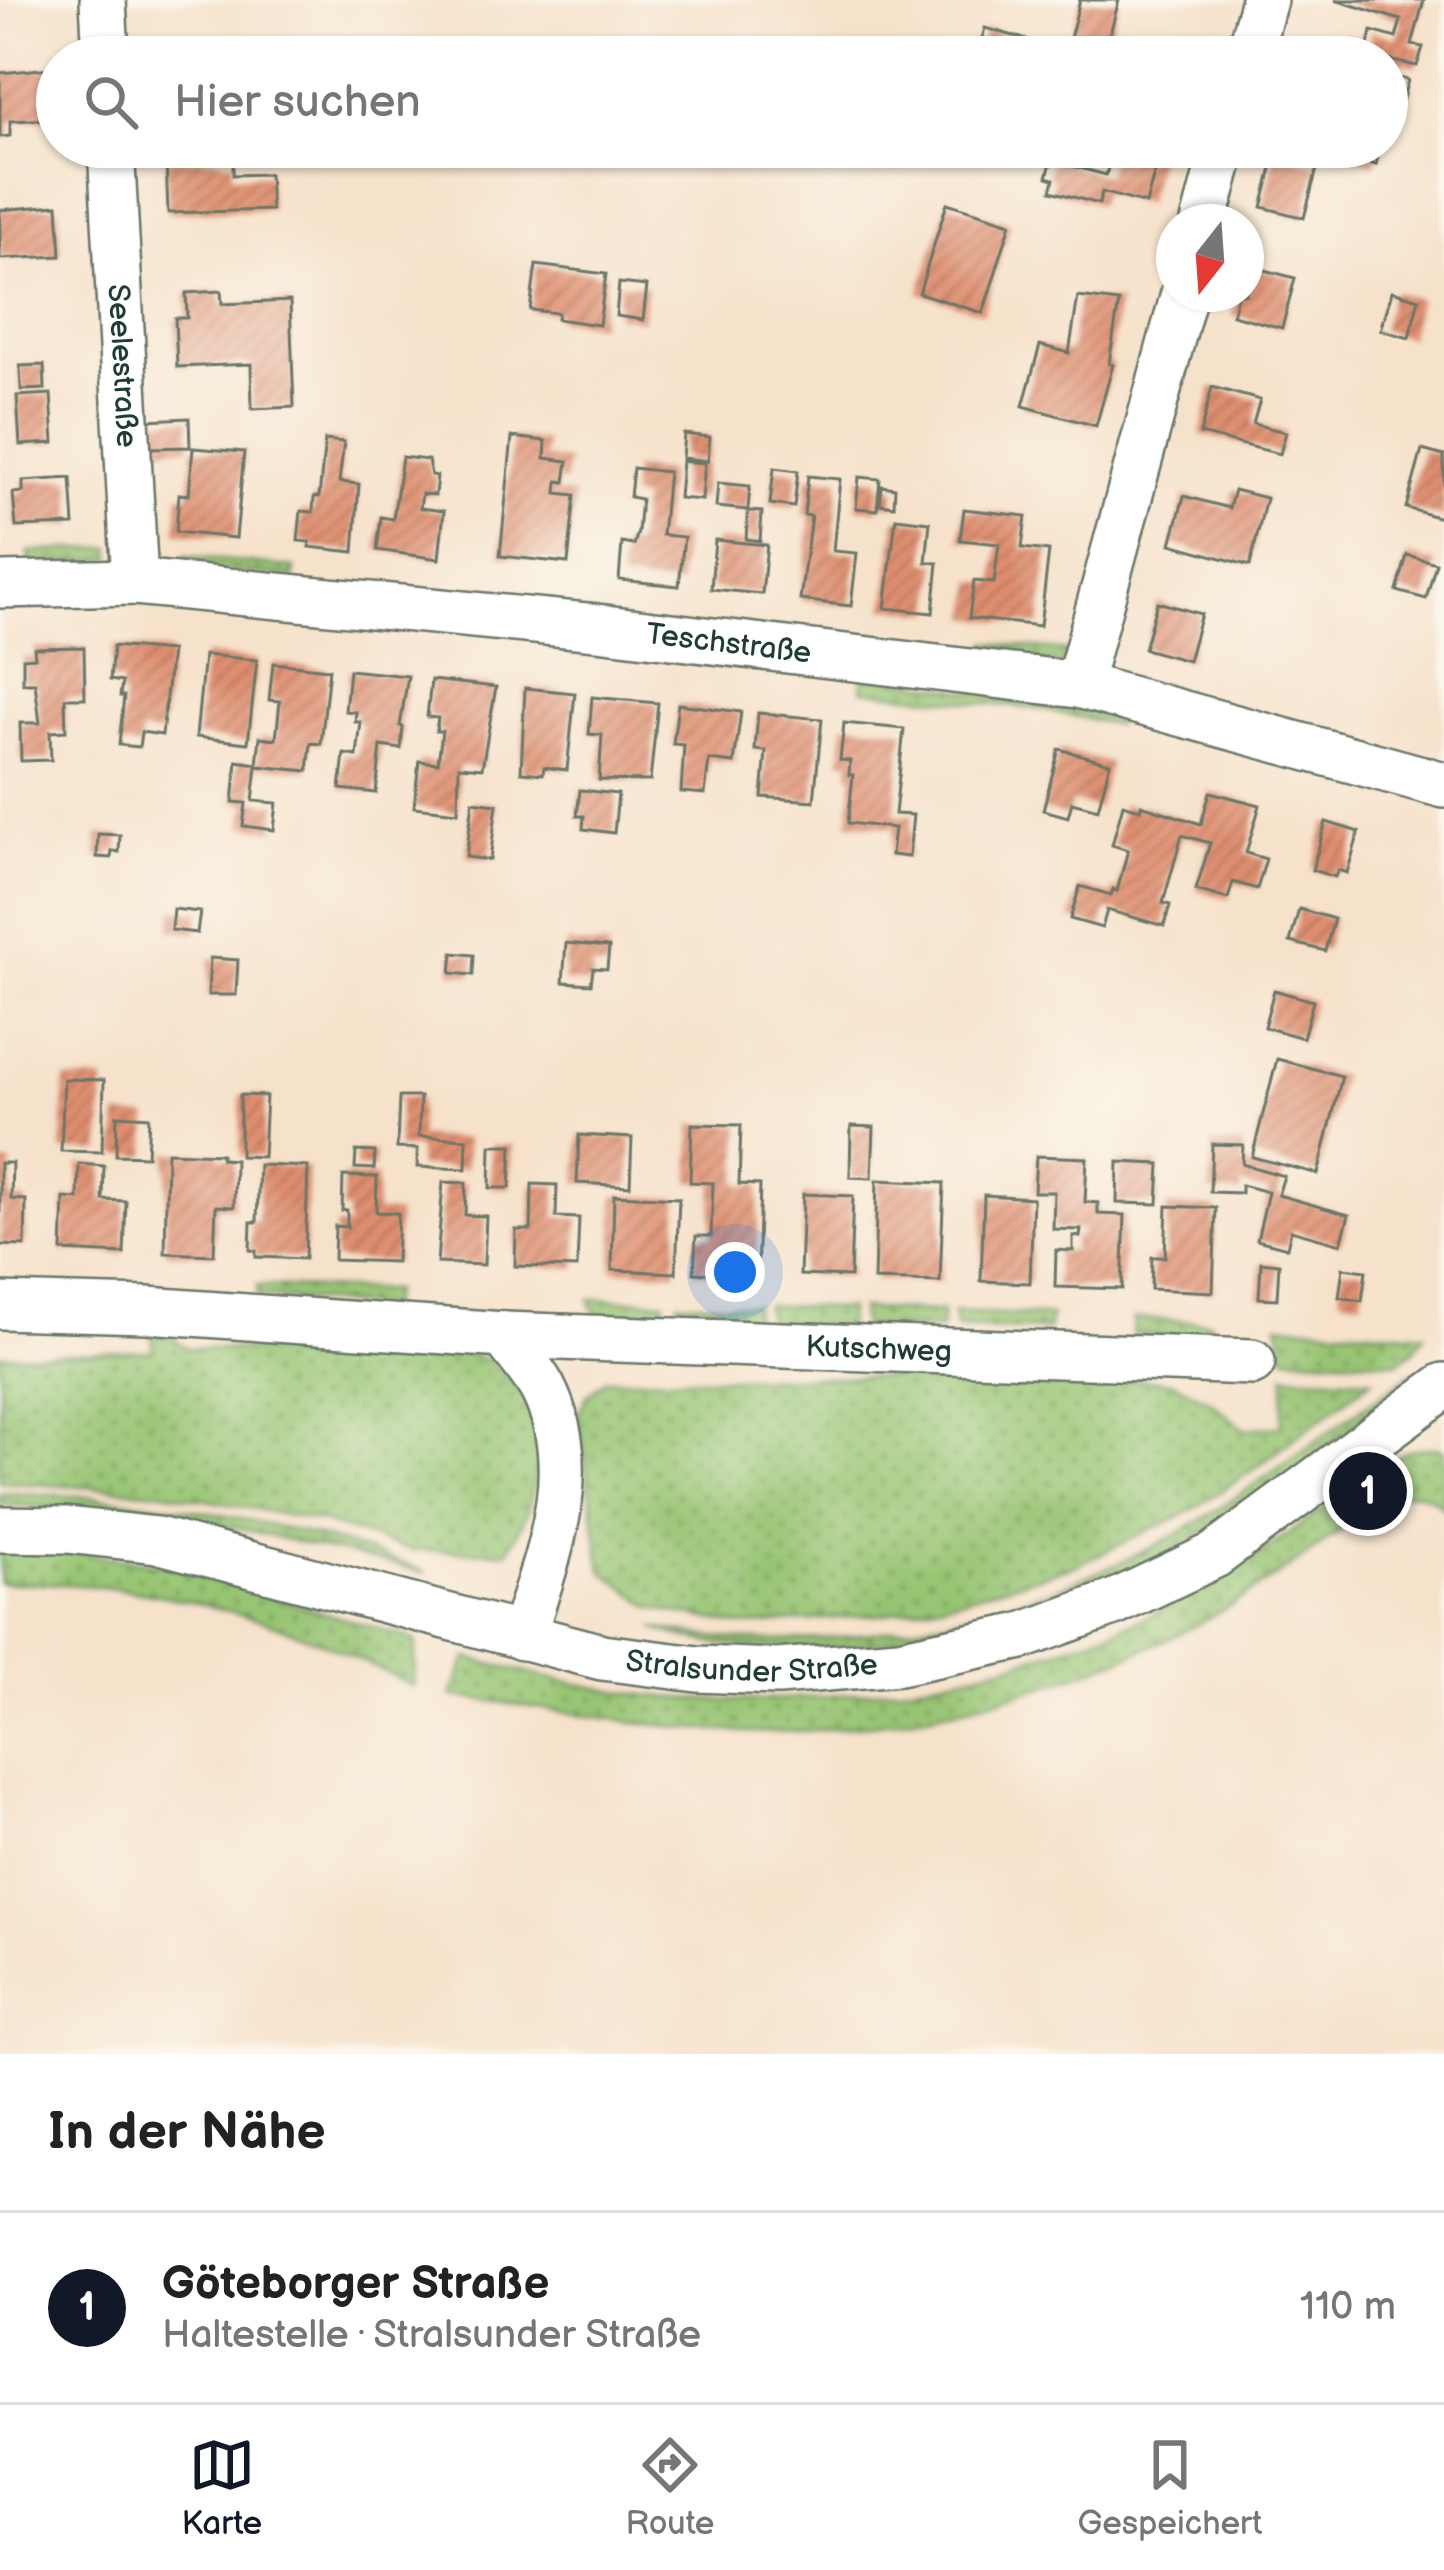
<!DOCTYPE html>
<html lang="de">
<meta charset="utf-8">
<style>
body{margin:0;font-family:"Balsamiq Sans",sans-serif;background:#f2f2f2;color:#222}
.compass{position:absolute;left:1156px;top:204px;width:108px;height:108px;border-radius:50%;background:#fff;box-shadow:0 3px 9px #0004;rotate:197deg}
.you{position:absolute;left:735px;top:1272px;width:42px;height:42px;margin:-30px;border:9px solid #fff;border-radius:50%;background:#1a73e8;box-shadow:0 0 0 18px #1a73e833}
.badge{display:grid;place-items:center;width:78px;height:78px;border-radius:50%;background:#111827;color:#fff;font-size:39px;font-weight:700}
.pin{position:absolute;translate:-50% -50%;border:6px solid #fff;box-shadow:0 3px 12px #0006}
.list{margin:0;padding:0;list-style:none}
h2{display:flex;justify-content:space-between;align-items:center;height:156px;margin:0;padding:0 48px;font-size:51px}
h2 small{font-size:39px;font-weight:400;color:#767676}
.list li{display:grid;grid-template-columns:78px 1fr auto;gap:36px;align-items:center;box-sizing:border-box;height:192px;padding:0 48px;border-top:3px solid #e0e0e0}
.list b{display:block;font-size:45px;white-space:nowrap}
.list p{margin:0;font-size:39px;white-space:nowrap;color:#767676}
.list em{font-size:39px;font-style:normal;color:#767676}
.icon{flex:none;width:66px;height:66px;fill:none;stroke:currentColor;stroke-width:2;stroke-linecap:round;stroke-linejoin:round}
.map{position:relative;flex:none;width:1444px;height:2054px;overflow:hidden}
.search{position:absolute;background:#fff;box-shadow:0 3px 9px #0004;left:36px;right:36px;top:36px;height:132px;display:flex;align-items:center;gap:30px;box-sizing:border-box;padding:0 42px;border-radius:66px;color:#767676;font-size:45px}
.sheet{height:348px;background:#fff}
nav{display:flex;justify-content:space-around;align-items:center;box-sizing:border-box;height:168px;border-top:3px solid #e0e0e0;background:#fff;font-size:33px;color:#767676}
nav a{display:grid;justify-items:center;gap:6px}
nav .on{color:#111827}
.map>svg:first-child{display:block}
.grass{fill:url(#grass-dots);stroke:#5c8154;stroke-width:3}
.building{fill:url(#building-hatch)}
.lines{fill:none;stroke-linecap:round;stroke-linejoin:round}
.minor-casing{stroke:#6a7769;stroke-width:50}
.minor{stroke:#fff;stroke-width:45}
.labels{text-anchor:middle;stroke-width:9;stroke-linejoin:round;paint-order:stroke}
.street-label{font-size:30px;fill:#1f3d34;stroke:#fbf7ec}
</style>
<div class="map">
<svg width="1444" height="2054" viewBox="0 0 1444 2054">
<defs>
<pattern id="grass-dots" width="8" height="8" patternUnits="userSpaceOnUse" patternTransform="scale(3)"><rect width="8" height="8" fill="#98c573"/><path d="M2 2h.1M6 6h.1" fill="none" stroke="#7ba15f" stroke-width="1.8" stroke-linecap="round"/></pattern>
<pattern id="building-hatch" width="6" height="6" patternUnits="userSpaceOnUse" patternTransform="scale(3)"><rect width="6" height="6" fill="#e08f70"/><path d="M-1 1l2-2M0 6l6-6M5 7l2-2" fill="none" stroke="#b5765d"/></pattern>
</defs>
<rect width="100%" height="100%" fill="#fbf7ec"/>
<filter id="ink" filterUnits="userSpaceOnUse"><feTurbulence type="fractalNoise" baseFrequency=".00833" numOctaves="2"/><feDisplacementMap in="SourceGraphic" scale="24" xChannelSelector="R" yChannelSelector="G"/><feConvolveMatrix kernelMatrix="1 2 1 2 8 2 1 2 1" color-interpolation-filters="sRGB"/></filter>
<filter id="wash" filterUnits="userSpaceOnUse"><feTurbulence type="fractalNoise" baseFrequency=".004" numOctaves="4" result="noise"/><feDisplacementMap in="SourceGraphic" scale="48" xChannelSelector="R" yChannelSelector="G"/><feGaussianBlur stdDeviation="2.7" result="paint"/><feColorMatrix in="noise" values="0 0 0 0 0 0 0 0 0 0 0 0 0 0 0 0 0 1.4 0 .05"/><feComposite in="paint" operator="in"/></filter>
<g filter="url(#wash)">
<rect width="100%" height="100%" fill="#f6e2cb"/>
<path class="grass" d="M111,548L112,557L105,559L30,564L29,552Z
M185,556L295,568L294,578L185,566Z
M987,643L1068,651L1064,664L988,656Z
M864,674L1118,715L1116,725L1046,710L862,690Z
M257,1286L392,1291L388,1307L258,1297Z
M590,1299L664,1301V1319L602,1317L592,1308Z
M678,1302L755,1305L753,1322L680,1319Z
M765,1305L848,1309L847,1326L768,1323Z
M860,1309L942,1312L941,1329L862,1327Z
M954,1312L1051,1316L1048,1330L955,1328Z
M1134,1319L1211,1322L1210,1338L1133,1334Z
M150,1323L187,1348L380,1354L439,1344L490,1361L526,1397L541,1456L527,1513L508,1552L410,1550L322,1522L165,1492L0,1482V1355L154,1351Z
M1278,1324L1425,1334L1414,1350L1398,1362L1285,1356Z
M1415,1371L1397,1393C1315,1455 1235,1521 1141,1566C1014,1627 789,1678 654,1628C684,1632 715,1639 745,1640C885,1647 1079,1596 1198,1522C1273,1476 1342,1420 1415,1371Z
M1076,1375L1174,1382L1210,1401L1244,1429L1282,1426L1285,1375L1373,1379L1250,1472L1187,1513L1074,1566L959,1599L884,1614L743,1626L653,1608L602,1571L578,1414L587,1396L606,1379Z
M1440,1448L1444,1451V1509C1424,1487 1406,1490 1380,1501C1329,1539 1278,1578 1223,1610C1097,1684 895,1735 750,1732C650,1729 550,1708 451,1696L467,1658C526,1673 585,1688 645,1695C821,1716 1055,1673 1209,1585C1253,1559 1295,1529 1337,1499C1359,1483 1381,1464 1405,1452C1415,1447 1429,1449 1440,1448Z
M0,1493C146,1495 290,1520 427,1573L238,1528L157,1516L0,1504Z
M0,1550L74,1552L165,1565L408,1638L416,1642L414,1686C378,1669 341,1649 303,1635C207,1599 103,1580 0,1583Z"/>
<g id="blocks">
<path class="building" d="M1080,0H1119L1104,57H1065Z
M1335,0H1424L1412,45L1423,47L1417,66L1365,55L1372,31L1396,38L1401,20Z
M985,28L1025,39L1020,57L978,52Z
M240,41L241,57H159V44Z
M52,68L54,119L10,121V136L0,137V73Z
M1387,75L1408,80L1394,131L1387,129Z
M1046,147H1072L1068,165L1106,175L1114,147L1158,159L1146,204L1102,192L1099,204L1051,191L1054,179L1047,177L1052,159L1044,157Z
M1315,147H1380L1376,165Z
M1276,153L1318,165L1304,218L1262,207Z
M214,159L233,162V175L269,174L271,210L168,213L166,160Z
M947,203L1011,223L983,313L919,293Z
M58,205L61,256L0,259V210Z
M536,265L606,274L599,325L557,319L558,313L530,310Z
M1246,265L1295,278L1282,328L1232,315L1238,294H1246Z
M619,283L647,286L643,320L616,316Z
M221,291L222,304L290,301L294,407L252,409L251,364L177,367L175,318H187L186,293Z
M1392,291L1419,299L1409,338L1381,330Z
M1078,297L1119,302L1109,363L1113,365L1096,426L1023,406L1040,345L1069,353Z
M44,365L45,389L21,390L20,366Z
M1212,387L1260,400L1253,424L1286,432L1280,454L1200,434Z
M51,394L54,443L20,445L17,396Z
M189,418L190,447L148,448L147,420Z
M684,434L710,437L708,461L682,458Z
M512,437L546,441L545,458L568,461L565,482L558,481L557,493L575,495L568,563L500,556Z
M325,440L344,442L339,482L359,484L354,552L309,547L310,542L298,541L301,511L313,512L314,497H319Z
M193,448L244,452L236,538L176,532L179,494L189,495Z
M1422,450L1444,456V519L1406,508Z
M402,457L428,460L431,475L437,476L435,495L422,494L420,508L444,511L439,559L377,550L381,517L393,519Z
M682,461L705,463L702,500L679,498Z
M633,468L668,472L662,535L684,537L679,586L619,580L622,543L634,545L638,532L641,499L630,497Z
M774,468L798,471L794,507L770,504Z
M808,476L840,479L833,551L857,553L851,606L800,600L811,516L804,515Z
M859,477L880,479L877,510L856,508Z
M71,478L74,525L16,527L13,493L23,492V481Z
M718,483L750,486L748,510L716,507Z
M882,486L895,488L894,506L880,504Z
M1234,490L1266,498L1250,566L1171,544L1184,496L1229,508Z
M964,509L1026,516L1022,548L1049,551L1040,626L969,618L974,581L994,583L999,544L960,540Z
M748,511L762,512L760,541L746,539Z
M896,518L930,522L926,562L938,563L933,613L885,608Z
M715,540L767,545L762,594L711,589Z
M1407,555L1436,563L1426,599L1397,591Z
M1157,602L1201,614L1188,661L1144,649Z
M113,646L171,651L162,735L141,732L139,747L119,745L124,696H120L122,682L110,680Z
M84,647L85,698H65L66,731L50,732L51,760L21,761L20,723H40L35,683H23V658L35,657L34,648Z
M204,655L257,660L248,743L196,737Z
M273,663L329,669L321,744L311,743L308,771L257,766L253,801L277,803L274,830L243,826L246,803L233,802L237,761L257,764L260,737L276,739L280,701L269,700Z
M349,670L408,676L400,726L403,727L401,749L381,746L376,793L340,789L344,754L357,756L361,722H355L356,712L345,711Z
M431,680L496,687L482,768L459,766L458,812L414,807L419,761L438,763L442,731H436L438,718L427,717Z
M525,688L575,693L567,770L544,767L543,774L521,772Z
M592,697L658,703L650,781L599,780L602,735L589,734Z
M678,704L741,712L734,763L709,760L705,794L681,792L684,745L673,744Z
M758,713L822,719L814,801L762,797L766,751L755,750Z
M844,723L904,729L895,814L913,815L909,857L891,855L894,828L848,823L853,775H849L850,761L840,760Z
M1059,749L1110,763L1098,809L1072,802L1068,817L1043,810Z
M580,790L618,794L614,833L583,829L584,816H577Z
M1210,792L1260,805L1246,853L1266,859L1257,889L1233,882L1228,899L1196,890L1210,843L1182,835L1163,903L1170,905L1164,926L1107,910L1102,928L1070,919L1080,886L1111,895L1113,889L1117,891L1128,850L1112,845L1123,804L1140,809L1141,805L1201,824Z
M473,801L497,804L490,860L466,857Z
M1326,822L1359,832L1347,873L1338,870L1335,877L1312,870Z
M98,834L120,835L119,852L112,851L111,858L97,857Z
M173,909L200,912L197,933L171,930Z
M1299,909L1334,919L1325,951L1290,942Z
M566,943L609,947L607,969L593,968L591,984L563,982Z
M453,953L474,955L473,975L451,973Z
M210,958L238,960L236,995H208Z
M1274,990L1313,1001L1303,1038L1264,1027Z
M1277,1059L1342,1076L1318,1174L1252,1157Z
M64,1079L104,1080L102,1152L61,1151Z
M240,1095L266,1096L263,1157L240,1156Z
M399,1097H420L419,1136L467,1139L466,1169L417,1167L418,1149L397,1148Z
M117,1115L149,1117L147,1156L116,1155Z
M692,1124L741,1125L739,1184L760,1185L757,1276L694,1273L696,1236H711L713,1183L690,1182Z
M851,1126L874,1127L872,1178L850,1177Z
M579,1135L632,1138L630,1186L577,1183Z
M1212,1144L1243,1145L1242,1164L1284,1176L1278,1195L1349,1215L1341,1244L1291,1230L1287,1248L1257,1240L1268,1192L1241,1185V1193L1210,1192Z
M491,1145H512L510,1188H490Z
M356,1151L375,1152L374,1169L355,1168Z
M167,1152L221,1154V1159L235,1160L234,1207L216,1206L214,1255L165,1253Z
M1036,1156L1087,1158L1085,1202L1098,1203V1214L1125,1215L1122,1289L1055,1287L1056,1250L1073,1251V1236L1080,1237L1081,1230L1053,1229L1054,1192H1034Z
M1118,1162L1160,1164L1158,1204L1117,1203Z
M0,1163H12L11,1199L26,1200L25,1246L0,1245Z
M79,1164L104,1166L103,1200L126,1201L124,1254L62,1251L64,1198L78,1199Z
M259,1165L308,1167L305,1259L256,1257V1251L250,1250L251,1222H257Z
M343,1176L377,1177L376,1212L398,1213L396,1262L334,1260L335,1226L347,1227V1210L342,1211Z
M877,1180L944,1183L940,1282L874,1280Z
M443,1182L466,1183L465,1215L486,1216L484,1265L437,1263Z
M532,1184L557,1185L556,1217L579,1218L577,1268L515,1266L516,1230H531Z
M803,1194L853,1196L850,1277L800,1275Z
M614,1195L679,1198L676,1273L612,1270Z
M984,1195L1033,1198L1030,1283L981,1281Z
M1167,1206L1216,1208L1213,1292L1151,1289L1152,1257H1165Z
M1261,1262L1279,1264L1277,1299L1259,1298Z
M1343,1268L1366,1271L1362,1301L1339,1297Z"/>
</g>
</g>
<g filter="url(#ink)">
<use href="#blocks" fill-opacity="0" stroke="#6a7769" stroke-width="3"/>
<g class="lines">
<g class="minor-casing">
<g id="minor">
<path d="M103,0L106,57"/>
<path d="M1248,57L1264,0"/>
<path id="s1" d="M111,147L135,582"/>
<path d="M1204,222L1224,147"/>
<path id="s2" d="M0,585L135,582L597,627L1078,685L1444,785"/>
<path d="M1078,685L1184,294"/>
<path d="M0,1306L147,1310L504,1335C516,1352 533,1370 543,1389C584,1470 547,1557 522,1637"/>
<path id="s3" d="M504,1335L1252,1362"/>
<path id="s4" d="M0,1529L67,1530L157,1540L602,1657L698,1669L778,1672L899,1662L1022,1636L1116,1602L1215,1555L1444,1386"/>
</g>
</g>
<use href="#minor" class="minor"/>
</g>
</g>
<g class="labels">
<g class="street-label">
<text dy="10" stroke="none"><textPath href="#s1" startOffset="219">Seelestraße</textPath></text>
<text dy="10" stroke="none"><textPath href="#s2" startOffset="732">Teschstraße</textPath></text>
<text dy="10" stroke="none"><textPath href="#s3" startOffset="375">Kutschweg</textPath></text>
<text dy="10" stroke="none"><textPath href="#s4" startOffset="768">Stralsunder Straße</textPath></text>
</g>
</g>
</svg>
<svg class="compass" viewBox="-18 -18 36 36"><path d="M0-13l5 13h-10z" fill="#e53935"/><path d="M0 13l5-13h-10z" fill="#767676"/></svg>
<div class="you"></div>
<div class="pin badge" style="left:1368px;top:1491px">1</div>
<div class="search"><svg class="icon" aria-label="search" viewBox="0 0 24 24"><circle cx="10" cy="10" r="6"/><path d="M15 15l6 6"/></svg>Hier suchen</div>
</div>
<section class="sheet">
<h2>In der Nähe<small></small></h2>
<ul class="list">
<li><span class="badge">1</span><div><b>Göteborger Straße</b><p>Haltestelle · Stralsunder Straße</p></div><em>110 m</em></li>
</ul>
</section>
<nav>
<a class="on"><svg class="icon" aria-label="map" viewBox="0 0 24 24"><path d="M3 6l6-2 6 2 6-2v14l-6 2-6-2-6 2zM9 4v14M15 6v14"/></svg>Karte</a>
<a><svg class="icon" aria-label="directions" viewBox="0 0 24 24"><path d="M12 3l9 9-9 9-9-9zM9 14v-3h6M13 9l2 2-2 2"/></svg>Route</a>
<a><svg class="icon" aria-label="saved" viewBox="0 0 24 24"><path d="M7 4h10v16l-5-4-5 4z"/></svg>Gespeichert</a>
</nav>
